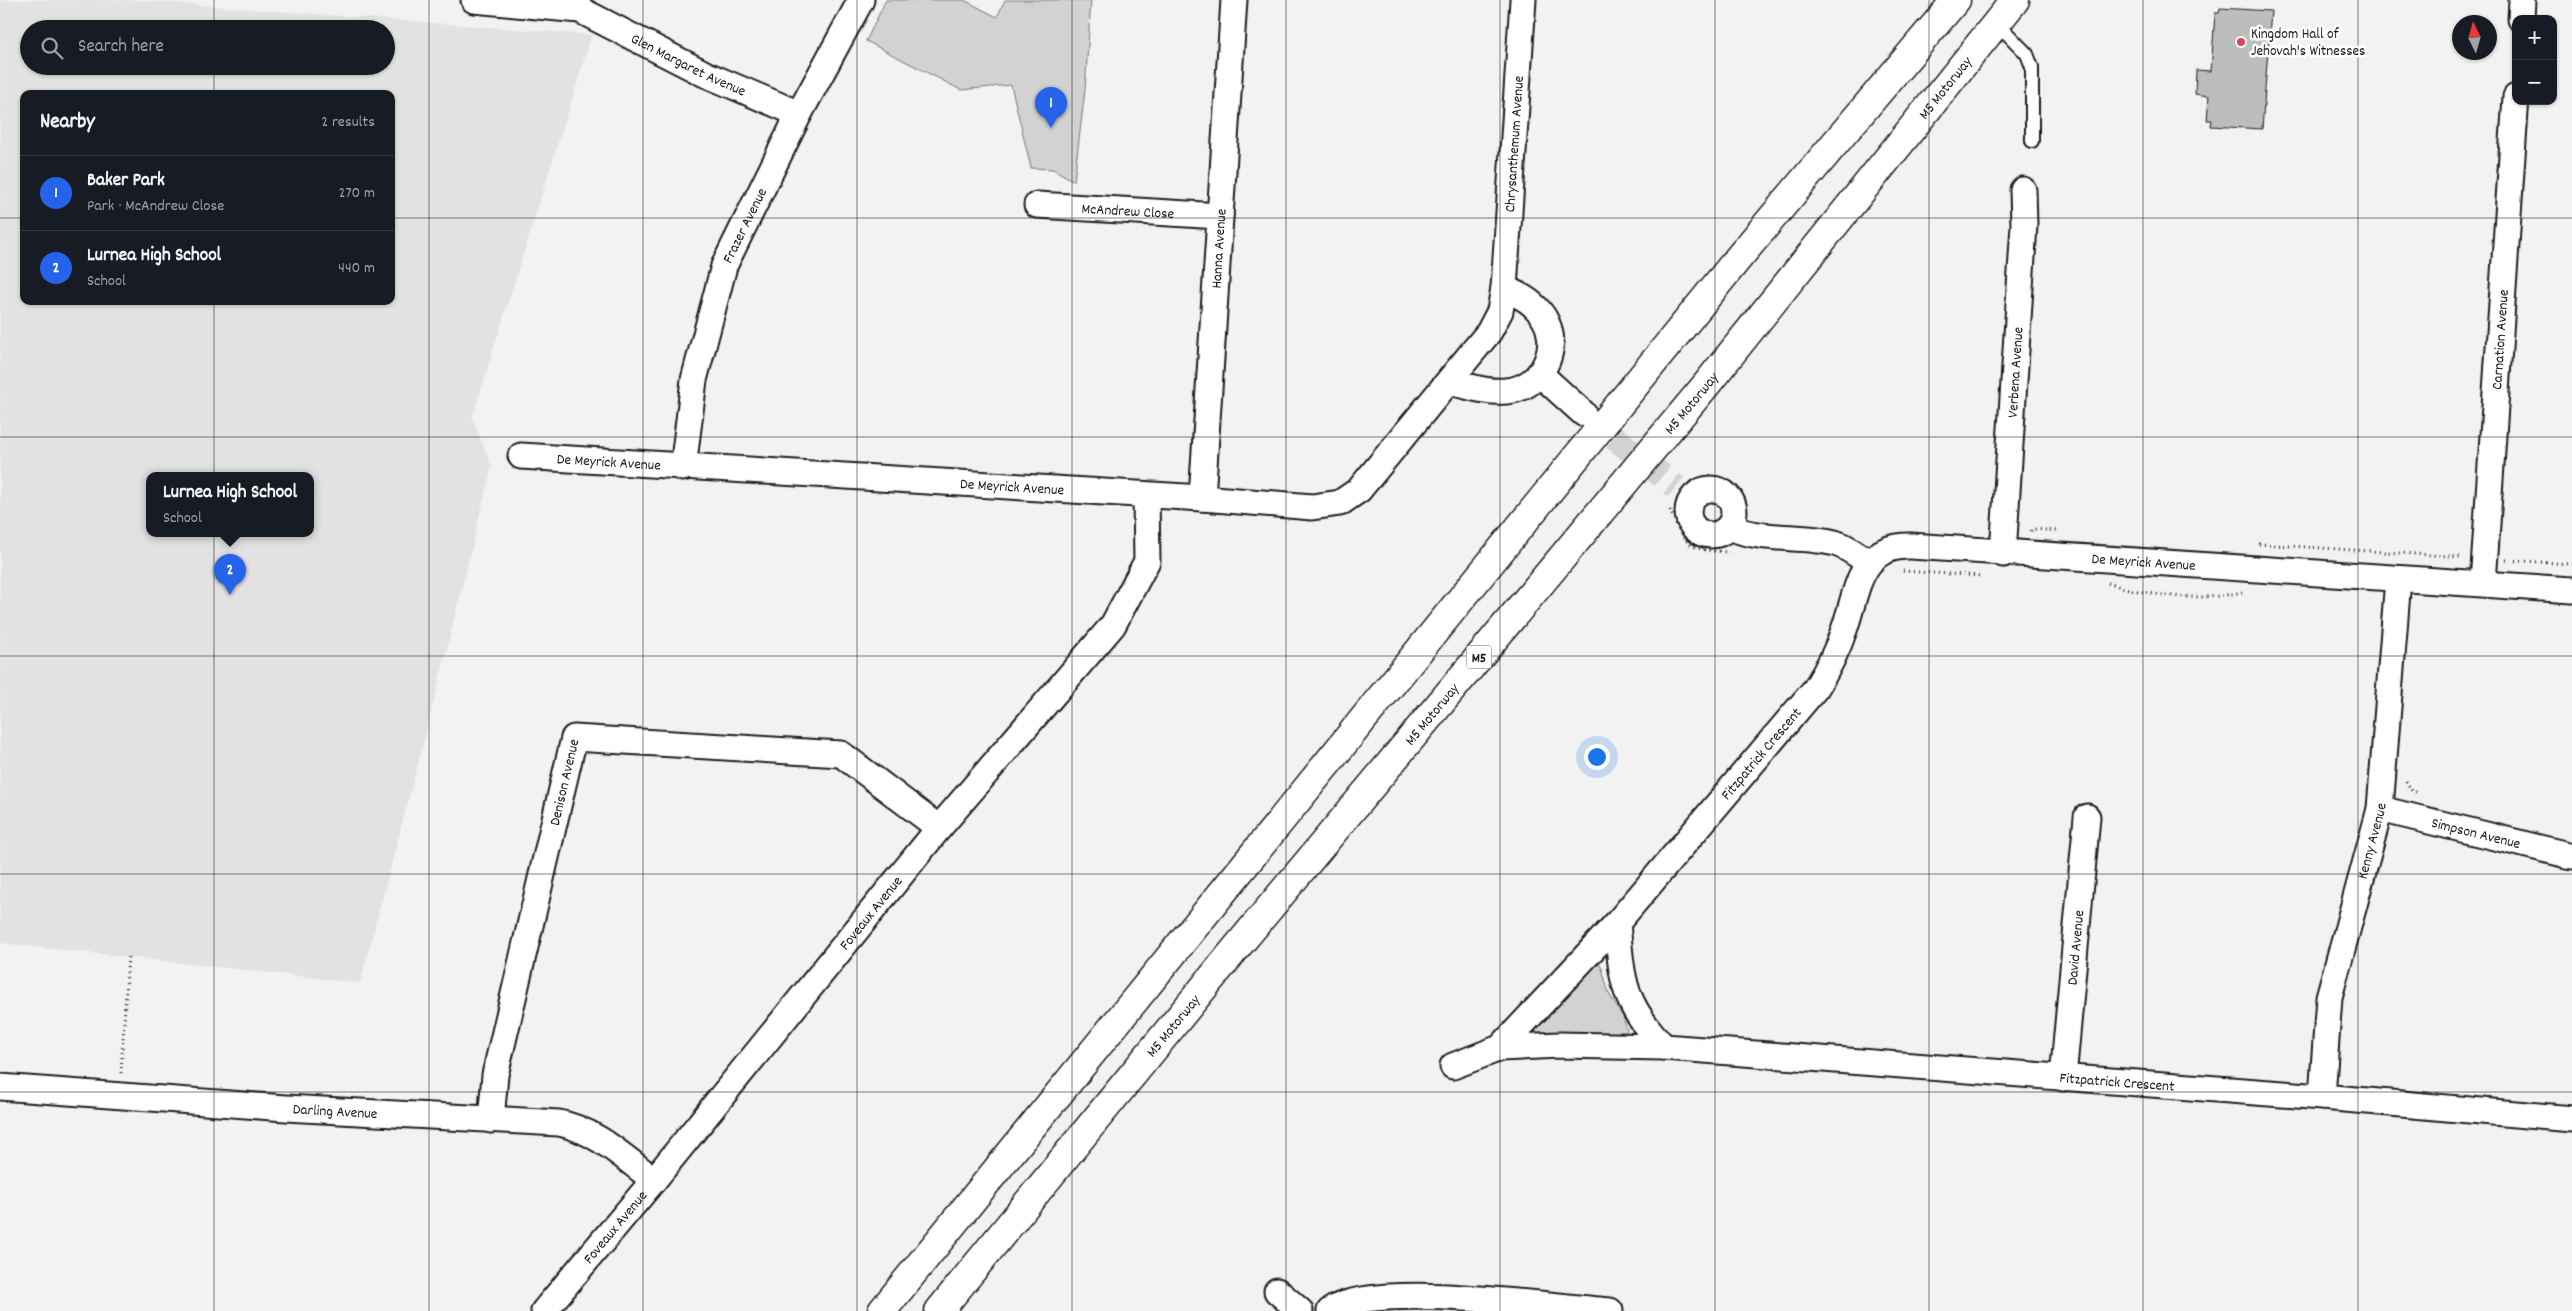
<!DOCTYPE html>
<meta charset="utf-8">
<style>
body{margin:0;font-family:Dekko,sans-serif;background:#242831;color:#f1f3f6}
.controls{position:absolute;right:15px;top:15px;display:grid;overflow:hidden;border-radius:10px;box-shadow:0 1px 4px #0004}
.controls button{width:45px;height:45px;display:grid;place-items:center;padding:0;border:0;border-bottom:1px solid #363941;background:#171b24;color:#f1f3f6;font:25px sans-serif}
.compass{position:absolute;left:2452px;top:15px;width:45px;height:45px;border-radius:50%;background:#171b24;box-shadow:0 1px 4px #0004;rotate:355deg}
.you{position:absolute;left:1596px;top:756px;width:18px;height:18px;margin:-12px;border:4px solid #fff;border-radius:50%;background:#1a73e8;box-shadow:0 0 0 8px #1a73e833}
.badge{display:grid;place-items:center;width:32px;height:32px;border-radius:50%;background:#2563eb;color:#fff;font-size:16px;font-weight:700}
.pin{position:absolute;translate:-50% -41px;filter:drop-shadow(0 1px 2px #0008)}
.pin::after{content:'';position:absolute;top:26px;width:18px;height:15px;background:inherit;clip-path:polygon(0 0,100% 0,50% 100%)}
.popup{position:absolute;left:146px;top:472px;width:168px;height:65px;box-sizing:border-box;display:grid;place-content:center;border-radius:10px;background:#171b24;filter:drop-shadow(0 1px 4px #0005);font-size:16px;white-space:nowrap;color:#9ea1a6}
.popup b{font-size:19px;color:#f1f3f6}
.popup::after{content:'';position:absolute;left:50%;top:100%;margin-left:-10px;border:10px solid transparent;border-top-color:#171b24}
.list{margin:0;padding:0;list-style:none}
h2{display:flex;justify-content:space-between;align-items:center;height:65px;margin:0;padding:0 20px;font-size:21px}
h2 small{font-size:16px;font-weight:400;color:#9ea1a6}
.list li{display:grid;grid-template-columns:32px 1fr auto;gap:15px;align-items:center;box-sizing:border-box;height:75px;padding:0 20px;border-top:1px solid #363941}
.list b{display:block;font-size:19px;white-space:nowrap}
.list p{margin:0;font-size:16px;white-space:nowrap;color:#9ea1a6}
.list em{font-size:16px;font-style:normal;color:#9ea1a6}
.icon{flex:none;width:28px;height:28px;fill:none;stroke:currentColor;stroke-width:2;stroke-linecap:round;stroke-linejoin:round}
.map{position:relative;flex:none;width:2572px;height:1311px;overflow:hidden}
.search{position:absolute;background:#171b24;box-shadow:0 1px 4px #0004;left:20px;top:20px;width:375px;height:55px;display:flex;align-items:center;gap:12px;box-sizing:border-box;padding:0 18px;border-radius:28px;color:#9ea1a6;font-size:19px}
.panel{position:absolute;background:#171b24;box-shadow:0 1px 4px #0004;left:20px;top:90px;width:375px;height:215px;border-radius:10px}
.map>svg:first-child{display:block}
.built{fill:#e2e2e2;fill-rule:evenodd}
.green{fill:#d2d2d2;stroke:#777}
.building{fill:#bdbdbd;stroke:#1c1c1c}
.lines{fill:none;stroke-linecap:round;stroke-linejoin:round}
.minor-tunnel{stroke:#d2d2d2;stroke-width:25;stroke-dasharray:25 12;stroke-linecap:butt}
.service-casing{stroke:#1c1c1c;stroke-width:16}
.minor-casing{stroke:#1c1c1c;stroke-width:29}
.motorway-casing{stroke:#1c1c1c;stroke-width:31}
.path{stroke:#1c1c1c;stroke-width:3;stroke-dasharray:1 4;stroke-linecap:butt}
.service{stroke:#fff;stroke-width:12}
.minor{stroke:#fff;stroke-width:25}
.motorway{stroke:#fff;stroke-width:28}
.grid{fill:none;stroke:#1c1c1c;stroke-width:1;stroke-opacity:0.55}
.poi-dot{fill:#d1495b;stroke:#fff;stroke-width:2}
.labels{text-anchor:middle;stroke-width:5;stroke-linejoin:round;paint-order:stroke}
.shield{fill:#fff;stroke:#606060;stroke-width:1}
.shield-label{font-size:14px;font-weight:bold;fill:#1c1c1c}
.poi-label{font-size:15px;fill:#1c1c1c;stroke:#fff;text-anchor:start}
.street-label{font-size:15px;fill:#1c1c1c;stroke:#fff}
</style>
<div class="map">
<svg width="2572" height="1311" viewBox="0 0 2572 1311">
<rect width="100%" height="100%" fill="#f2f2f2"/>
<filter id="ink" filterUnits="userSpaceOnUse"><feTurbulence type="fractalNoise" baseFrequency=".02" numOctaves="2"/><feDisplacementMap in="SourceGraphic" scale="10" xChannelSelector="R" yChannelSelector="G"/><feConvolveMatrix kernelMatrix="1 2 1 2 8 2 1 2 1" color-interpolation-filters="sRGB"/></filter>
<g filter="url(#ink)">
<path class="built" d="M0,0H135L592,35L472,418L492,466L428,725L360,983L0,943ZM29,29H386V66H29ZM24,94H391V301H24ZM150,476H310V534H150Z"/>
<path class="green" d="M886,0H964L997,17L1005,0H1091L1085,90L1074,181L1053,169L1031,168L1011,85L961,90L866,41Z
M1594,963L1601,965L1609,994L1623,1017L1627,1030L1624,1036L1534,1038L1530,1032Z"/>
<path class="building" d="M2220,8L2271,11L2262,129L2211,126L2212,120H2207L2209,96L2195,94L2196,70L2211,71L2215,13H2219Z"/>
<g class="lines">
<path class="minor-tunnel" d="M1585,414L1676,487"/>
<g class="service-casing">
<path id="service" d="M1997,23L2027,54L2032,67V141"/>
</g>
<g class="minor-casing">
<g id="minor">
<path id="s1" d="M474,0L580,10L705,74L799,114"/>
<path d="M2521,19L2522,0"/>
<path id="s2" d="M1037,205L1220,216"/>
<path d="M1540,374L1583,413"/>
<path d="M1450,382C1468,386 1487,393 1506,391C1545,388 1565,341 1539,311C1530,300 1517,294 1504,288"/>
<path id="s3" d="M521,456L1202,498L1312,507L1340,503L1359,490L1489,332L1500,311L1504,288L1523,0"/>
<path id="s4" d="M683,468L694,380L724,266L799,114L861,0"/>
<circle cx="1711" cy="512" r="23"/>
<path id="s5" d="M1202,498L1234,0"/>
<path d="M1729,527C1764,542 1800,534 1835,543C1848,547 1858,555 1869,563"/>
<path id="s6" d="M2003,554L2024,225L2023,190"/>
<path id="s7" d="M2483,583L2516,97"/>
<path id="s8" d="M2380,809L2572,856"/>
<path id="s9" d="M1617,923C1622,980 1622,1003 1664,1047L2322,1097L2572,1119"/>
<path d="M1500,1048L1559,1045L1664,1047"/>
<path id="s10" d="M1453,1066L1500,1048L1617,923L1816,688C1828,669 1837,651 1844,630C1858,591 1858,545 1911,546L2572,590"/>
<path id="s11" d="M2063,1078L2087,817"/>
<path id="s12" d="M0,1087L286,1108L559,1123C596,1130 624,1158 654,1180"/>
<path id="s13" d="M2322,1097L2329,997L2380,809L2398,579"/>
<path id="s14" d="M491,1120L495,1075L574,738L841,754L939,828"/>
<path d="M1277,1291L1300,1311"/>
<path id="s15" d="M544,1311L654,1180L939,828L1113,625L1147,561L1146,495"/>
<path d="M1330,1311C1371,1280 1554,1307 1610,1311"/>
</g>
</g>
<g class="motorway-casing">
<g id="motorway">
<path d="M882,1311L1740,256L1956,0"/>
<path id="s16" d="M939,1311L1237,947L1706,385L2015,0"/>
</g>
</g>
<path class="path" d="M1670,510C1686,547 1688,550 1729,552
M2031,531L2032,529L2059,531
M2259,544L2463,557
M2506,560L2572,564
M1903,571L1982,576
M2108,583C2147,596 2202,602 2242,592
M2406,781L2412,791L2416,792
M121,1073L128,955"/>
<use href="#service" class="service"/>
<use href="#minor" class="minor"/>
<use href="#motorway" class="motorway"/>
</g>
</g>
<path class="grid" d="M214,0V29M429,0V1311M643,0V1311M857,0V1311M1072,0V1311M1286,0V1311M1500,0V1311M1715,0V1311M1929,0V1311M2143,0V1311M2358,0V1311M214,66V94M0,218H24M391,218H2572M214,301V1311M0,437H2572M0,656H2572M0,874H2572M0,1092H2572"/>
<circle class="poi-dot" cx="2241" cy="42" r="5"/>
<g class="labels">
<rect class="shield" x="1466.5" y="645.5" width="25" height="23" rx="4"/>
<g class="shield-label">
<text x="1479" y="662">M5</text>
</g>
<g class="poi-label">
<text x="2251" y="38">Kingdom Hall of<tspan x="2251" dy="17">Jehovah's Witnesses</tspan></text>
</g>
<g class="street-label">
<text dy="5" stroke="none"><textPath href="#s1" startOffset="228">Glen Margaret Avenue</textPath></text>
<text dy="5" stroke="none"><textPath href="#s16" startOffset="1584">M5 Motorway</textPath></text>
<text dy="5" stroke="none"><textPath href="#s3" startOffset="1240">Chrysanthemum Avenue</textPath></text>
<text dy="5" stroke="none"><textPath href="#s2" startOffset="91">McAndrew Close</textPath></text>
<text dy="5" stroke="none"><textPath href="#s4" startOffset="252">Frazer Avenue</textPath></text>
<text dy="5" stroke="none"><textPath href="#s5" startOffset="250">Hanna Avenue</textPath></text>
<text dy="5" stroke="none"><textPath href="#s7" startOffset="244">Carnation Avenue</textPath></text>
<text dy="5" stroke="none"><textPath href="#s6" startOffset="182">Verbena Avenue</textPath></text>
<text dy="5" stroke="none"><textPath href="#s16" startOffset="1179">M5 Motorway</textPath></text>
<text dy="5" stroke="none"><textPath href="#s3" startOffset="88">De Meyrick Avenue</textPath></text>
<text dy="5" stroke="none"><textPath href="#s3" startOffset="492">De Meyrick Avenue</textPath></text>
<text dy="5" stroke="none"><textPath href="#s10" startOffset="946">De Meyrick Avenue</textPath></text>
<text dy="5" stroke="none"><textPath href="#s16" startOffset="774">M5 Motorway</textPath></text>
<text dy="5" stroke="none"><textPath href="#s10" startOffset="444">Fitzpatrick Crescent</textPath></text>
<text dy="5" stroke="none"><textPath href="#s14" startOffset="346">Denison Avenue</textPath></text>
<text dy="5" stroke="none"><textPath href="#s8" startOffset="99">Simpson Avenue</textPath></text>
<text dy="5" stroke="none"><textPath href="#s13" startOffset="262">Kenny Avenue</textPath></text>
<text dy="5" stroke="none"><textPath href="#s15" startOffset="515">Foveaux Avenue</textPath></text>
<text dy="5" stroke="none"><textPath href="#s11" startOffset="131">David Avenue</textPath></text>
<text dy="5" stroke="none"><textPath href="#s16" startOffset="369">M5 Motorway</textPath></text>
<text dy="5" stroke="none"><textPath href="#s9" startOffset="591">Fitzpatrick Crescent</textPath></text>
<text dy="5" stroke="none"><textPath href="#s12" startOffset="336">Darling Avenue</textPath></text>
<text dy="5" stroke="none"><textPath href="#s15" startOffset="110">Foveaux Avenue</textPath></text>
</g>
</g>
</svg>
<div class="controls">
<button>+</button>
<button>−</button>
</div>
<svg class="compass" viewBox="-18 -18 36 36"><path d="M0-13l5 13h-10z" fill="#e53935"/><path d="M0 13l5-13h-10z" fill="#9ea1a6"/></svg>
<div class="you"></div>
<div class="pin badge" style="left:1051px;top:128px">1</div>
<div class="pin badge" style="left:230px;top:595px">2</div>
<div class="popup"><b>Lurnea High School</b>School</div>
<div class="search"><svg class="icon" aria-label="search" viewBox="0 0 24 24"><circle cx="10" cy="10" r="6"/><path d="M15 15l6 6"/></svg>Search here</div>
<section class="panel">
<h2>Nearby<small>2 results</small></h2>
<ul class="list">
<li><span class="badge">1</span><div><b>Baker Park</b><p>Park · McAndrew Close</p></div><em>270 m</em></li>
<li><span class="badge">2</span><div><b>Lurnea High School</b><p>School</p></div><em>440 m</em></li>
</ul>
</section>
</div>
